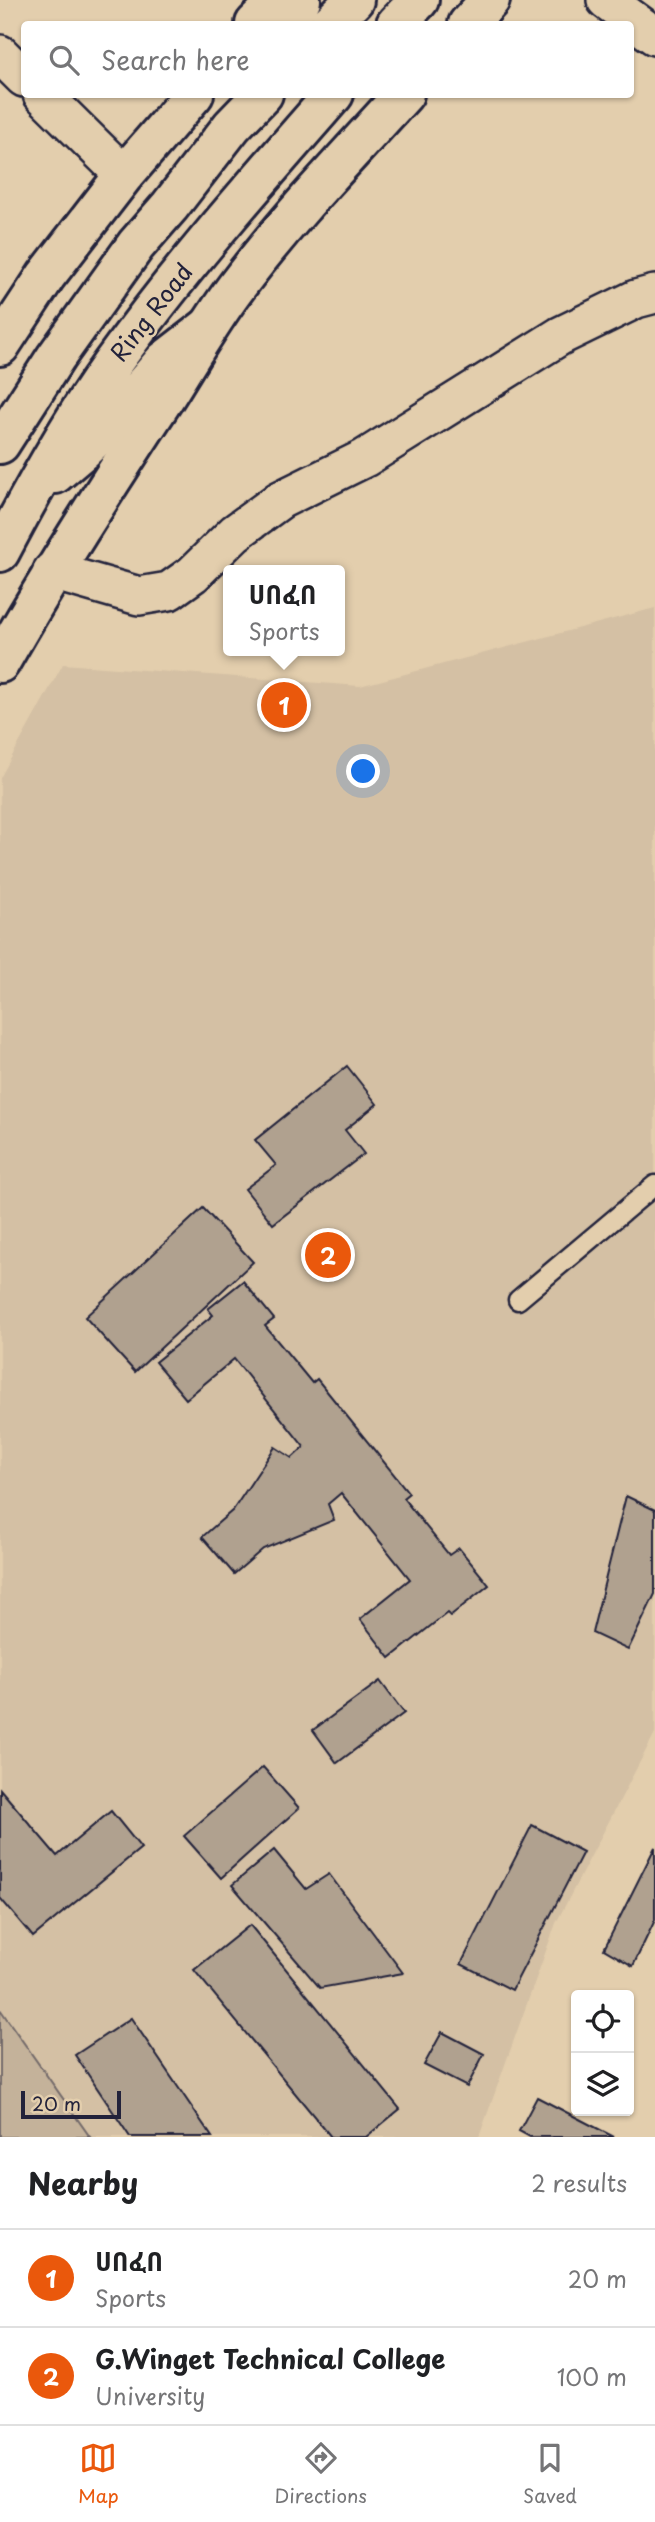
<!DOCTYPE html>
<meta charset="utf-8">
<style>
body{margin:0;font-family:"Playpen Sans","Noto Sans Ethiopic",sans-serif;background:#f6f6f6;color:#202124}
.controls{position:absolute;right:21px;bottom:21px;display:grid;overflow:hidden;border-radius:7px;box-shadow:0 2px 5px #0004}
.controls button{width:63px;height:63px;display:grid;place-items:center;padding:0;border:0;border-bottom:2px solid #e0e0e0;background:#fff;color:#202124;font:35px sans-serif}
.scale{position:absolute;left:21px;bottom:18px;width:100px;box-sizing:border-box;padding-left:7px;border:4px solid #22223b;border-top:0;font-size:19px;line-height:24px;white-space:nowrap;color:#22223b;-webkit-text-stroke:5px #e3cead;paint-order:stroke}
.you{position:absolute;left:364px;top:772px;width:24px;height:24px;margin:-18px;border:5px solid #fff;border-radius:50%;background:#1a73e8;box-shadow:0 0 0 10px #1a73e833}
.badge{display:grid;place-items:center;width:46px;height:46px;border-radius:50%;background:#ea580c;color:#fff;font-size:23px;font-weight:700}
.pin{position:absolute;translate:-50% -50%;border:4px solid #fff;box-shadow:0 2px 7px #0006}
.popup{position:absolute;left:223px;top:565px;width:122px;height:91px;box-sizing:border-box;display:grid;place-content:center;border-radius:7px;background:#fff;filter:drop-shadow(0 2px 5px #0005);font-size:23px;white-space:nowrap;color:#757577}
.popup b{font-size:26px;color:#202124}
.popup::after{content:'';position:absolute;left:50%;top:100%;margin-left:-14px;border:14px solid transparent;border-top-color:#fff}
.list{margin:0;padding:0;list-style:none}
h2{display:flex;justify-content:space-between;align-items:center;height:91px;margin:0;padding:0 28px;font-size:30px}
h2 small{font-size:23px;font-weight:400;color:#757577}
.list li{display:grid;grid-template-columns:46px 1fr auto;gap:21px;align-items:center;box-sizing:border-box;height:98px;padding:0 28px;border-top:2px solid #e0e0e0}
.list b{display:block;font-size:26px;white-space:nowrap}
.list p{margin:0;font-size:23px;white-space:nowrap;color:#757577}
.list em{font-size:23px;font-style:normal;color:#757577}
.icon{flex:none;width:38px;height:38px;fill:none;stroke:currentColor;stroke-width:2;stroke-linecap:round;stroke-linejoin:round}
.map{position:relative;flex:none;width:655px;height:2137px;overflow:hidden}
.search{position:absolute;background:#fff;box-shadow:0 2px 5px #0004;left:21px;right:21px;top:21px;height:77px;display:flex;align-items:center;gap:18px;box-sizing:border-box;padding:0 24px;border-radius:7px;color:#757577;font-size:26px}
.sheet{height:287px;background:#fff}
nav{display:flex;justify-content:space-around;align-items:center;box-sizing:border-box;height:98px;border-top:2px solid #e0e0e0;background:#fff;font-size:19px;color:#757577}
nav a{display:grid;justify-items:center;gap:4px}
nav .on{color:#ea580c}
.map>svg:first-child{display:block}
.built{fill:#d4c0a4}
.green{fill:#c4b29a;stroke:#736a6a;stroke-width:2}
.building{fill:#b0a18f;stroke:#22223b;stroke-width:2}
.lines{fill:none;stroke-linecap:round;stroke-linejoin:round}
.service-casing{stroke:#22223b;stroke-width:23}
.minor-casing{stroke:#22223b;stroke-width:42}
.secondary-casing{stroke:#22223b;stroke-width:44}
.trunk-casing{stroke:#22223b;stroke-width:44}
.service{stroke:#e3cead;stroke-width:18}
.minor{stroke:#e3cead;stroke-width:37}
.secondary{stroke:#e3cead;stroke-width:38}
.trunk{stroke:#e3cead;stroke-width:38}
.labels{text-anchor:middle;stroke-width:5;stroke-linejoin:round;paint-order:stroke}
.street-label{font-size:24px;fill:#22223b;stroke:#e3cead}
</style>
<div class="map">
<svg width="655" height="2137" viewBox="0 0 655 2137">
<rect width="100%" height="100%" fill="#e3cead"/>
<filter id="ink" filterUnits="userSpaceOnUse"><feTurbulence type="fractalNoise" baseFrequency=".0143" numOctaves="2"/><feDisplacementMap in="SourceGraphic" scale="14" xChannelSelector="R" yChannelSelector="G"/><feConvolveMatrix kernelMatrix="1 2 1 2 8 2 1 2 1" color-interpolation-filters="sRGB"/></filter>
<g filter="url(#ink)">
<path class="built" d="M655,608V1733L556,1923L479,2137H0V778L63,664L360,686Z"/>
<path class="green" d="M0,2009L90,2137H0Z"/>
<path class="building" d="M347,1066L377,1104L345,1130L364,1154L273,1224L245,1189L276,1165L255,1140Z
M203,1208L253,1262L135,1372L85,1317Z
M243,1281L274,1319L265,1326L312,1383L317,1379L409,1493L403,1498L449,1555L459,1548L489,1585L450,1616L447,1613L390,1658L360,1619L410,1579L341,1493L328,1504L334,1520L263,1549L234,1574L202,1537L233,1510L275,1447L292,1458L304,1447L234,1359L186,1399L155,1362L213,1315L208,1309Z
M626,1496L655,1510V1594L628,1650L592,1633Z
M380,1681L404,1713L337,1763L313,1730Z
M263,1767L299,1808L221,1878L184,1836Z
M0,1789L57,1856L111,1811L141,1848L33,1937L0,1898Z
M532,1825L583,1852L512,1990L461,1964Z
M655,1847V1920L633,1966L604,1949Z
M274,1850L306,1889L329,1874L403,1973L320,1988L232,1885Z
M250,1925L400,2109L366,2137H331L194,1970Z
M131,2018L212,2137H130L75,2055Z
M442,2032L484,2054L467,2087L424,2065Z
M537,2097L614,2137H530L519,2131Z"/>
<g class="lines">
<g class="service-casing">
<path id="service" d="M518,1300L655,1185"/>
</g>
<g class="minor-casing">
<path id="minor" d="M606,0L655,36
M0,54L24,78
M42,94L124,175
M52,571L139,596L169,591L193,574L235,533L280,500L365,458L560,336L636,299L655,294"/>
</g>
<g class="secondary-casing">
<path id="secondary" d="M255,24L279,0
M468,24L490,0
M0,346L46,276L124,175L194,94
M0,663C51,573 106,488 162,402C187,363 209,323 237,286C288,218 347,157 404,94"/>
</g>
<g class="trunk-casing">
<path id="trunk" d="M285,24L301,0
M330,24L354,0
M396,24L419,0
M0,444L56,357L136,245L170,206L232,126L263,94
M55,474L82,451L114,420L164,361L208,327
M0,552C34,487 69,424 111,365C179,270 257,182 334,94"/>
</g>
<use href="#service" class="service"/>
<use href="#minor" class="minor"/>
<use href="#secondary" class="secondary"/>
<use href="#trunk" class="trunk"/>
</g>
</g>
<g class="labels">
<g class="street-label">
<text transform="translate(152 313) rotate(-52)" y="8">Ring Road</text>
</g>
</g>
</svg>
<div class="controls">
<button><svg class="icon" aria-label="locate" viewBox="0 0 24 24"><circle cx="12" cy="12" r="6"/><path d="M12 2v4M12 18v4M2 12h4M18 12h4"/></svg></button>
<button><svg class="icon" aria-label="layers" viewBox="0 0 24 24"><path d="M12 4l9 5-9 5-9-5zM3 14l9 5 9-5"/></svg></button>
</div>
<div class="scale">20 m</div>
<div class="you"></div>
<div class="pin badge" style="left:284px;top:705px">1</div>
<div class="popup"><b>ሀበፈበ</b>Sports</div>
<div class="pin badge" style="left:328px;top:1255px">2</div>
<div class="search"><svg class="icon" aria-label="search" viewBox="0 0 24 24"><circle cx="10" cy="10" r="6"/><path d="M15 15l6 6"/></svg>Search here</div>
</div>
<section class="sheet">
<h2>Nearby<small>2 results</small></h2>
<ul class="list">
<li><span class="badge">1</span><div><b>ሀበፈበ</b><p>Sports</p></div><em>20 m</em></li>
<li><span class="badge">2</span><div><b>G.Winget Technical College</b><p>University</p></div><em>100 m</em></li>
</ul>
</section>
<nav>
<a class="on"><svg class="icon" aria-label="map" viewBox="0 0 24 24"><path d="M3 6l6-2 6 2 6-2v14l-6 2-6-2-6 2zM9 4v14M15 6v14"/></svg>Map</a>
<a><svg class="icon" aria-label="directions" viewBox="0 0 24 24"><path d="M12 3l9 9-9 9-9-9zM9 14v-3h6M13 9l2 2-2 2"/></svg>Directions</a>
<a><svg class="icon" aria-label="saved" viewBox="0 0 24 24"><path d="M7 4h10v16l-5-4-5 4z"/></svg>Saved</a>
</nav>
